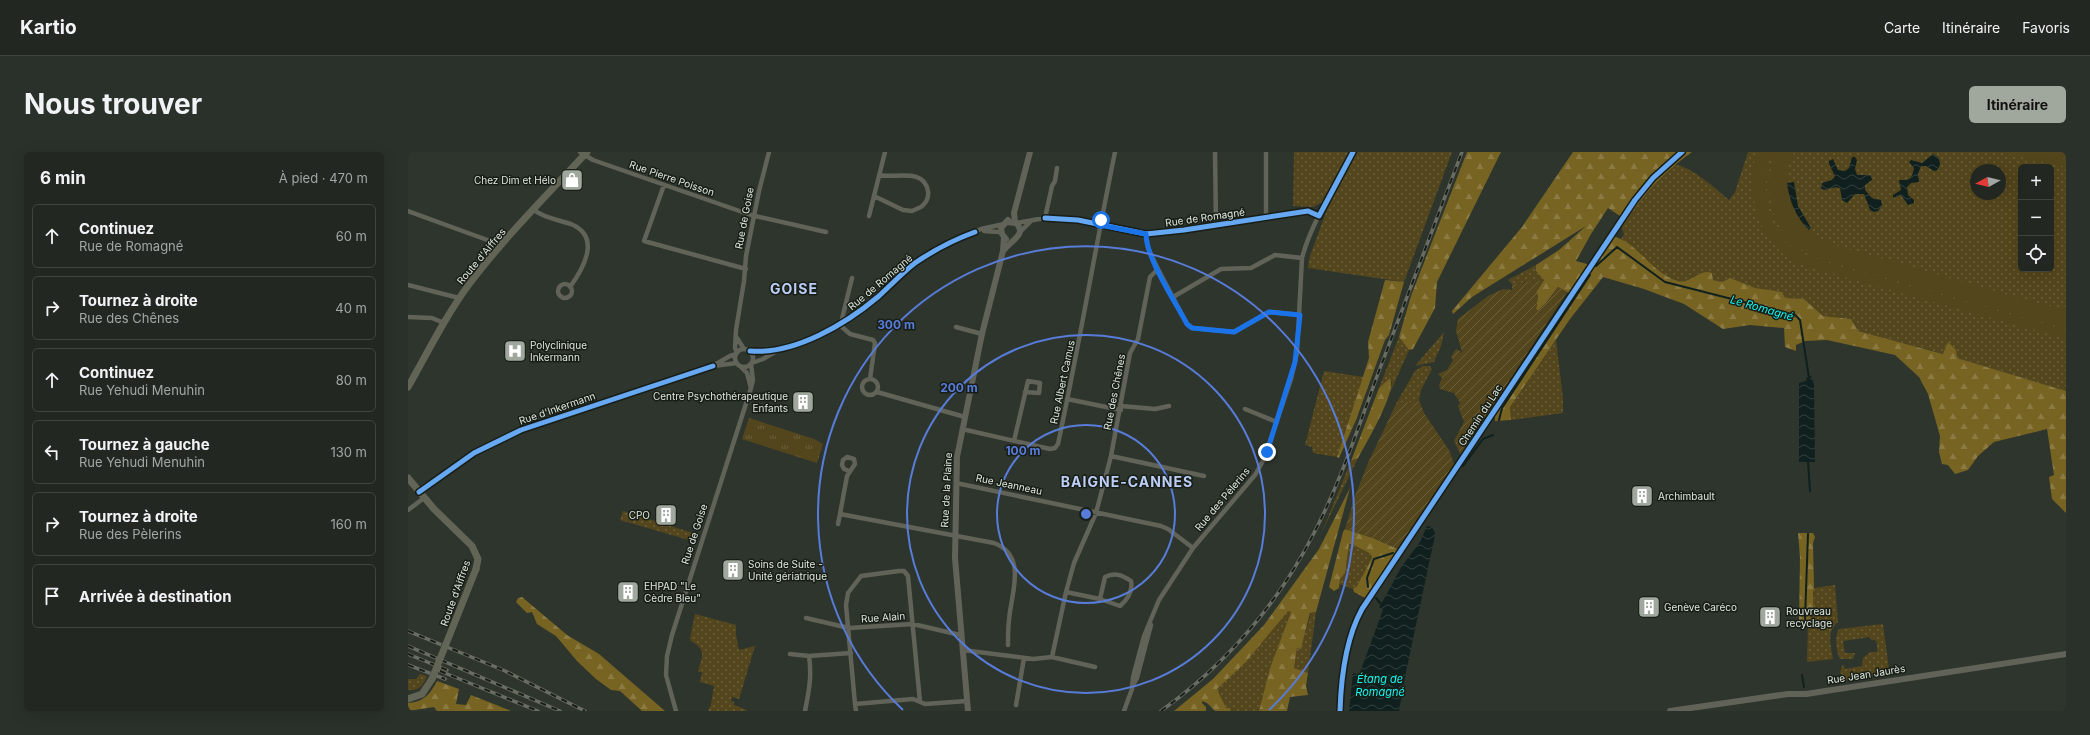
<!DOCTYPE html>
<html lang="fr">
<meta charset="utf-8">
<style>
body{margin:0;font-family:Inter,sans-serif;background:#2a302a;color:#f1f3f6}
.controls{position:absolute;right:12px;top:12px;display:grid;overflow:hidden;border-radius:6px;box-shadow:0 4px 16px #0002}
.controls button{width:36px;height:36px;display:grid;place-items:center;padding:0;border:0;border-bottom:1px solid #3f443f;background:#222821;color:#f1f3f6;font:20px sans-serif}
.compass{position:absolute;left:1562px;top:12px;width:36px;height:36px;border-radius:50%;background:#222821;box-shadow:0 4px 16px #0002;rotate:262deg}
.stop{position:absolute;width:12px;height:12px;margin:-9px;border:3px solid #1a73e8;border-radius:50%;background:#fff}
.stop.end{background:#1a73e8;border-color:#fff;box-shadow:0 1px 4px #0008}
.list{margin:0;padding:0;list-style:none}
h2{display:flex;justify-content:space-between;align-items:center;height:52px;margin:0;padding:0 16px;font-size:17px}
h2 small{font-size:13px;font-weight:400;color:#a2a6a5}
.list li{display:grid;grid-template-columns:26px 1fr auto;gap:12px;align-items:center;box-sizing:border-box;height:64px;margin:0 8px 8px;padding:0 8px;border:1px solid #3f443f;border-radius:6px}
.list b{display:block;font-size:15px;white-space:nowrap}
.list p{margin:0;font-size:13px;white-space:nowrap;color:#a2a6a5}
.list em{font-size:13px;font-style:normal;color:#a2a6a5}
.icon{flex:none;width:22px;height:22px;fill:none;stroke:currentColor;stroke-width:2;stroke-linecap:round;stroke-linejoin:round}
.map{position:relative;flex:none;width:1658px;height:559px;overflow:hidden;border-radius:6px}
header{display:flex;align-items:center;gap:24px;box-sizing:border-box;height:56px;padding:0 20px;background:#222821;border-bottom:1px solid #3f443f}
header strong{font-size:19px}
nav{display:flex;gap:22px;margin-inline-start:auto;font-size:14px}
.intro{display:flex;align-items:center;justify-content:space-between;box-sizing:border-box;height:96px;padding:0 24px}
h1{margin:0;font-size:28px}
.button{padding:10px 18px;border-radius:6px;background:#a0a89e;color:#111;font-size:14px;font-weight:700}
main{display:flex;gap:24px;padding:0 24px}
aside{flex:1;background:#222821;border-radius:6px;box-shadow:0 4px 16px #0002}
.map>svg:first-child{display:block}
.grass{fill:url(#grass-dots);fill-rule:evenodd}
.forest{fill:url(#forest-firs)}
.park{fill:url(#park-tufts)}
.garden{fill:url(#garden-furrows)}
.pitch{fill:#54461c}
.water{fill:url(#water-waves)}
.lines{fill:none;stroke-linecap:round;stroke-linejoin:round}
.stream{stroke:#0f201e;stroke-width:2}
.minor{stroke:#616358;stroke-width:4.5}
.tertiary{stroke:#616358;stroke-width:6}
.secondary{stroke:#626556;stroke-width:7}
.rail-casing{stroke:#696c63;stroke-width:3.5}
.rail{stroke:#181e17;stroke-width:2;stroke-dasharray:6;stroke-linecap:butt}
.secondary-bridge{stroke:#626556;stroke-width:7}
.cycleway-casing{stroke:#181e17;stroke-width:8}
.cycleway{stroke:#66a8f1;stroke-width:5}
.route{stroke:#1a73e8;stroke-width:5}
.ring{fill:none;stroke:#577cd9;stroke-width:2}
.labels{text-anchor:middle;stroke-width:3;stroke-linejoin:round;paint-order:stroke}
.street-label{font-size:10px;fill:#dde6db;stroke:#181e17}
.poi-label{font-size:10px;fill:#dde6db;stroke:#181e17;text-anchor:start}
.water-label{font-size:11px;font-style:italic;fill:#11f6ef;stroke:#181e17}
.district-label{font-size:14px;font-weight:bold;letter-spacing:1px;fill:#bccef6;stroke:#181e17}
.centre{fill:#577cd9;stroke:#181e17;stroke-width:2}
.ring-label{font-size:12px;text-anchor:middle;font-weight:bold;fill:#577cd9;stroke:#181e17;stroke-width:3;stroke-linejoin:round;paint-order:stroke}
</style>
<header>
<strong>Kartio</strong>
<nav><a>Carte</a><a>Itinéraire</a><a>Favoris</a></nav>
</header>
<div class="intro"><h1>Nous trouver</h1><a class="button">Itinéraire</a></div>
<main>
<aside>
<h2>6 min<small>À pied · 470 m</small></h2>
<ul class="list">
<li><svg class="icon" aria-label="ahead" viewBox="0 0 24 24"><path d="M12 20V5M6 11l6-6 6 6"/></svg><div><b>Continuez</b><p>Rue de Romagné</p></div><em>60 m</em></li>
<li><svg class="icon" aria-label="right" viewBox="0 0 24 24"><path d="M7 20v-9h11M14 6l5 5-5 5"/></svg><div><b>Tournez à droite</b><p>Rue des Chênes</p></div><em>40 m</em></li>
<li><svg class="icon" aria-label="ahead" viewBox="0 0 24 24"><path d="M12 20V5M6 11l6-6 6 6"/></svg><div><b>Continuez</b><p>Rue Yehudi Menuhin</p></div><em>80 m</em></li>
<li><svg class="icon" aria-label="left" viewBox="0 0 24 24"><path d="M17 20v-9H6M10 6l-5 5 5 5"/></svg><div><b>Tournez à gauche</b><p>Rue Yehudi Menuhin</p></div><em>130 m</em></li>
<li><svg class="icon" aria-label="right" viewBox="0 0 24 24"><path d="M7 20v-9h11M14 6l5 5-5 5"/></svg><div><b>Tournez à droite</b><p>Rue des Pèlerins</p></div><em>160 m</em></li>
<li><svg class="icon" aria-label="arrive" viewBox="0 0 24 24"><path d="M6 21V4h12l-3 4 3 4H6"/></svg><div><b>Arrivée à destination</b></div></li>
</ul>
</aside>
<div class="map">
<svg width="1658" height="559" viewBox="0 0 1658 559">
<defs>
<pattern id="grass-dots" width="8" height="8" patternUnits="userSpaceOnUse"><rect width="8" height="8" fill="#54461c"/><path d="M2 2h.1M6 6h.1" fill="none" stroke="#6c613c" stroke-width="1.8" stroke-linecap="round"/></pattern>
<pattern id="forest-firs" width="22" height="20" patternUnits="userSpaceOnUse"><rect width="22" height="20" fill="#786422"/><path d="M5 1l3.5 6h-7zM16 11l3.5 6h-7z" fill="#8b7a42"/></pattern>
<pattern id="park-tufts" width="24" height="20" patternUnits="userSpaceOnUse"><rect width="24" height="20" fill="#54461c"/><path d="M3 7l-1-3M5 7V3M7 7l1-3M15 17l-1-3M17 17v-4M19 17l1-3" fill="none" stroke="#6c613c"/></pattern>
<pattern id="garden-furrows" width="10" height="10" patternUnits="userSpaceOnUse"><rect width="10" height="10" fill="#54461c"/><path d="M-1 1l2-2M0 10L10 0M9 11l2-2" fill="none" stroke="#6c613c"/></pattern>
<pattern id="water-waves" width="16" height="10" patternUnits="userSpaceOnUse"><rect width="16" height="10" fill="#0f201e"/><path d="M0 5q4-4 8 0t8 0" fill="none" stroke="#32403e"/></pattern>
</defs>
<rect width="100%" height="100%" fill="#2e352c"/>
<path class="grass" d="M886,0H1044L996,130L900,116L902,104L920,55L913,51L905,55L885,54Z
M1340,0H1658V239L1549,206L1540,190L1536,202L1450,179L1443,167L1415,164L1396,147L1377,146L1373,140L1347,137L1322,126L1314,130L1305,128L1304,121L1290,122L1279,129L1272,130L1254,122L1213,87L1216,82L1213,74C1229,51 1246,32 1266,13C1279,11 1311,39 1321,48L1327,40ZM1613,15H1643V117H1613ZM1568,18H1592V42H1568Z
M1128,113V119L1136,128L1104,132L1100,128Z
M1036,180L1033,194L1026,210L1007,214Z
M991,185L1001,198L981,243L984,230L982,226L971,236Z
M1148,188L1155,247V261L1103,268L1102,255Z
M1015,214H1022L1024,217L1013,238L1011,248L1006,250H989L1007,219Z
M916,219L955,225L929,305L905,301L904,295L897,293Z
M950,306L913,382L943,309Z
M215,359L285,381L291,384L288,390L212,368Z
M941,392C947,392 957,399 963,402L964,406L949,434L945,437L931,432L932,427L937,421Z
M1427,433L1430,470C1418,479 1423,494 1425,507L1399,510L1400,469L1404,464L1406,436Z
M880,458L883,460L862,516L851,559H823L822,556H818C814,550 813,544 809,537L837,511Z
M908,460L900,521L886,516L889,496H893L903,461Z
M287,462L328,473V483L331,498L347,494L331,547L324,545L323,549L326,550V553L339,558L338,559H300L303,552L306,534L292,530L294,520H290C294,504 299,498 283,489L282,486Z
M1475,472L1481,517L1469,519L1468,522L1436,529L1435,523L1432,521L1434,514L1436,513L1437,517L1454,514L1455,506L1462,500H1469V491L1467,488H1463L1462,485L1435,489L1437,501H1447L1445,507H1432C1428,499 1426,485 1431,477Z
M12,522L19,524C15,534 11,539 0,538V527H8Z"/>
<path class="forest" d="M1059,0H1093L1029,130L1027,156L1005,197L1001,198L991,185L1003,144Z
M1165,0H1284C1256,20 1238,40 1218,68L1200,56L1183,82L1168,109L1186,114L1205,85H1208C1230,92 1245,122 1270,129C1282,133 1291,116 1304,121L1305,128L1314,130L1322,126L1347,136L1374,140L1377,146L1396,147L1415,164L1443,167L1450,179L1535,202L1540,190L1548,198L1549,206L1658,239V361L1644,347L1641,325L1646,323L1639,277L1586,290L1570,304L1560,318L1547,322L1540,313L1534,312L1531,300L1532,284L1520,242L1511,225L1487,203L1419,188L1397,189L1388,193V199L1377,195L1376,176L1342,173L1315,177L1276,152L1236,137L1195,125L1162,167L1102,255L1103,268L1087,269V261L1164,146L1159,140L1150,135L1138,151L1130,159L1128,157L1130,144L1128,140L1136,128L1128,119V113L1151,98L1178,74L1064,145L1045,162L1044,159L1114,75Z
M977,128L996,130L981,183L977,188L948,268L931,306L929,305L961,206L960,190Z
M982,226C989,240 958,291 950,306L943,309L971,236Z
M942,336L908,460L902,461L893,497L889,496L886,516L900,521L898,534L900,543L882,545L879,559H851L862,516L883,460L880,459L837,511L809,537L818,556H822L823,559H807L799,551L794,549V551L798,555V559H766L805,527L856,473L911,397Z
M937,377L965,386L990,397L957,446L946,440L945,437L949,434L964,406L963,402L944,392H941L937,421L932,427L931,436L926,439L921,435L935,380Z
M1390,381H1405L1407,385L1405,391L1406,436C1403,447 1409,459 1400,469L1391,468L1392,406Z
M114,445L159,483L191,502L257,559H234L212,539L203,538L188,527L169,509L148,484L129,472L124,460L119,461L108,450L110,446Z
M29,529L51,537L48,552L58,553L63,543L103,559H29L26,555L0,559V551C16,550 22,542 29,529Z"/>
<path class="park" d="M341,266L406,287L415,292L409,311L334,287Z"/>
<path class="garden" d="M1136,128L1128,140L1130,143L1128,157L1130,159L1138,151L1150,135L1159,140L1053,303L1046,289L1056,270L1050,254L1052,251L1046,241L1032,237L1031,233L1034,226L1030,222L1039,218L1045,208L1043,205L1048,197L1054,200L1048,179L1050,167L1080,144L1095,137L1104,138V132Z
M1011,248L1016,261L1041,298L1046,312L990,397L965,386L937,377L947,344L960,311L989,250H1006Z"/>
<path class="pitch" d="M1348,0H1364C1352,32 1357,73 1385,96C1392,101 1402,104 1410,108L1658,178V187L1386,111C1349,86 1338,42 1348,0Z
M1367,0H1387C1371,26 1381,64 1405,82C1424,95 1465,104 1488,110C1545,127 1601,144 1658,158V177L1411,107C1402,102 1392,98 1384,91C1360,68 1356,30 1367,0Z
M1591,0H1658V15Z"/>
<path class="water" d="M1525,2L1531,6L1532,12L1530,18L1526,19L1518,14H1513L1510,22L1511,30L1503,31L1499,35L1500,43L1506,48V51L1500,53L1493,43L1485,46V43L1493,38L1491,28H1499L1504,24L1506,16L1501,10L1503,8L1514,11Z
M1444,5H1447L1449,8L1447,17L1449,23H1463L1464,28L1457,33V38L1464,46L1473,48L1474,53L1470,59L1466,60L1462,58L1456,42H1447L1439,51L1434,48L1432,36C1424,33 1419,40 1413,37L1414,31L1424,28L1427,24L1421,12V9L1425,7L1430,18L1437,19L1441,16Z
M1386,30L1390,54L1403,76L1401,78C1388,65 1381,49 1379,31Z
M1399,224H1403L1406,232L1407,310H1391V231L1398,229Z
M1019,374L1024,375L1027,381L1026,388L998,520L991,559H941L945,521L951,523L975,458L971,456L994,414L1012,390Z"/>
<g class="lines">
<path class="stream" d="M1188,114L1209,95L1257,130L1387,163L1392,168L1401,226
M1091,268L1094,256L1182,123
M1400,309L1402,339
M1055,314L1075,287L1085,283
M960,435L959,426L966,407L985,401
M968,446L973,452
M1397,467L1400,382
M1394,523L1396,535"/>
<path class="minor" d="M172,0L185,8L343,63L418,80
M807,0L808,74
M858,0V65
M256,33L236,89L338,117
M466,44L495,58L504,59L513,55C518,51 521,45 520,39C516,15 486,27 471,23
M126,58C136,66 151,68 163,72C194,85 175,117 162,135
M0,59L93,93
M461,64L477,0
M637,66L644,34L647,29L649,16
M608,71L637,66H654L728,80L748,81L900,59L911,64
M576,79L591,80L594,82
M612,80L623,69
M750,117L779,172L784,176L826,180L861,160L892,163
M444,126L433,171L434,175L442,182L465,188L467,191L462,227
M150 139a7 7 0 1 1 14 0a7 7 0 1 1-14 0Z
M0,133L51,146
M765,145L813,117L843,116L867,103L894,106
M0,165L24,166L36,171
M548,175L574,182
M329,186L336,197
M327 206a9 9 0 1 1 18 0a9 9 0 1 1-18 0Z
M342,199L370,197
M329,201L327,196L328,178L336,129L338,104L351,39L361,0
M344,211L355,207L372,197L408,184L444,165L506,112L533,94L573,77L596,72
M308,212L322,204L328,202
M333,215L339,221L343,236
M454 235a8 8 0 1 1 16 0a8 8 0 1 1-16 0Z
M469,240L557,265
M659,247L713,258
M713,254L747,257L761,254
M837,257L869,270
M554,277L642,297L647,296L650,292C671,195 687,97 707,0
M606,289L620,229L632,231L631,241L617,240
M703,304L796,324
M441,319L436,317L434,313L435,308L439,305L446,307L447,312L439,324L432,362L586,391C620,404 603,441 601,468C600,476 600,485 600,493
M548,331L753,374L760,377L785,396
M11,340L66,301L113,278L305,214L329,211
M0,358L16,346
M430,372L432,362
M658,440L692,447L712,454C720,447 725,439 723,429C714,423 707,420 697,425L692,447
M398,466L441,476L505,472L552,483
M554,498L625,507L644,505
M382,502L401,504
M687,515L644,505L658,440L666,411L688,361L703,304L722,201L730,187L742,125L750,117L740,96L738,82
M724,535L729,526L743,473
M447,552L438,453L440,441L453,424L491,419H496L500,424L512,550
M608,553L616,506
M268,559L258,523L259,504L264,483L343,236L345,228L343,212
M397,559C401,539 404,524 401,504L443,501
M448,559L447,552L505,547L517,552L559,549
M716,559L724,537L725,525L736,484L751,448L785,396L847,323L856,307L883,227L889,201L894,106C904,68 928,35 945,0
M932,559C933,526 938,486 954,457L1227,48L1245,26L1274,0"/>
<path class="tertiary" d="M607,70L606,61L622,0
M598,87L594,82L593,76L600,68
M596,98C602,89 620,82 608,71L598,70
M560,559L547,406L549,305L574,182L595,99L596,85
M1262,559L1380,542H1398L1658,502"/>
<path class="secondary" d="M0,235C20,200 38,163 62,131C96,86 141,41 179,0
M0,326L26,357L64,394L70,407L68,417
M0,547L14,542L24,527"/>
<g class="rail-casing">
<path id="rail" d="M0,479L95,518L177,559
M0,494L152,559
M0,502L39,518
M0,513L37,527
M32,519L130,559
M753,559C817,513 870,452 906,381C933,329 951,273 971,219C999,146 1026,73 1054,0"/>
</g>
<use href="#rail" class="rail"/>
<path class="secondary-bridge" d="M24,527L68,417"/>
<g class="cycleway-casing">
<path id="cycleway" d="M637,66L670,68L738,82L776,78L900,59L911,64L945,0
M342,199C386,203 438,172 471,144C483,133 494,121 507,111C526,98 545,88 567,80
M11,340L66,301L113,278L305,214
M932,559C933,526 938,486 954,457L1227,48L1245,26L1274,0"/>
</g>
<use href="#cycleway" class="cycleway"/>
</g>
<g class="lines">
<path class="route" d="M693,68L692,73L738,82C738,106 767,149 779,172L784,176L826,180L861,160L892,163L887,210L859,300"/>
</g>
<g class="ring">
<circle cx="678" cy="362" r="89"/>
<circle cx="678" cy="362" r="179"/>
<path d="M495 558A268 268 0 1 1 861 558"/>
</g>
<defs>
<g id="shop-square" transform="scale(1.15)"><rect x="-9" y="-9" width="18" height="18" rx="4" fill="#a0a89e" stroke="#181e17"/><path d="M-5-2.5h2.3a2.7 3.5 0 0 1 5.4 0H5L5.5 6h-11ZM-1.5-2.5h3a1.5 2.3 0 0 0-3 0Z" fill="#fff"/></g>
<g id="hospital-square" transform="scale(1.15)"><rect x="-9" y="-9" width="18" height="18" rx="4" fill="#a0a89e" stroke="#181e17"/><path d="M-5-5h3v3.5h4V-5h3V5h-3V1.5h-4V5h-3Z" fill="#fff"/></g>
<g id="building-square" transform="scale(1.15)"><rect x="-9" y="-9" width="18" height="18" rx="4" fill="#a0a89e" stroke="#181e17"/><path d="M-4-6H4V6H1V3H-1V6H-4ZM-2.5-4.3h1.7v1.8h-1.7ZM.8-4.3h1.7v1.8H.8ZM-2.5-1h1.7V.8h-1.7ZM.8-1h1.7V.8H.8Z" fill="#fff"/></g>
</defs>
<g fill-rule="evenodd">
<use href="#shop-square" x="164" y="28"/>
<use href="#hospital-square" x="107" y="199"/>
<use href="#building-square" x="395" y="250"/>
<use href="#building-square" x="1234" y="344"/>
<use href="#building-square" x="258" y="363"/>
<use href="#building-square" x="325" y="418"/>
<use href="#building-square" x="220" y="440"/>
<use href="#building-square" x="1241" y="455"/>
<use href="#building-square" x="1362" y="465"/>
</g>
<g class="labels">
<g class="street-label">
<text transform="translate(264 26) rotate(19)" y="4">Rue Pierre Poisson</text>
<text transform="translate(797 65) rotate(-8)" y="4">Rue de Romagné</text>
<text transform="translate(336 66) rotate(-79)" y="4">Rue de Goise</text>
<text transform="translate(73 104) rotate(-50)" y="4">Route d'Aiffres</text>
<text transform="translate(472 130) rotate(-40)" y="4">Rue de Romagné</text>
<text transform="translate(654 230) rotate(-78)" y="4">Rue Albert Camus</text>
<text transform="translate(706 240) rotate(-79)" y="4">Rue des Chênes</text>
<text transform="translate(149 256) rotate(-19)" y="4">Rue d'Inkermann</text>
<text transform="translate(1072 263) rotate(-57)" y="4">Chemin du Lac</text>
<text transform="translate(601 332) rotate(12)" y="4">Rue Jeanneau</text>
<text transform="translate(538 338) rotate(-87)" y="4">Rue de la Plaine</text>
<text transform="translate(814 347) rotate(-50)" y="4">Rue des Pèlerins</text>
<text transform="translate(286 382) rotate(-72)" y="4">Rue de Goise</text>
<text transform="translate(47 441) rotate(-70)" y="4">Route d'Aiffres</text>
<text transform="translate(475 465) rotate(-4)" y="4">Rue Alain</text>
<text transform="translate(1458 522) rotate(-9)" y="4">Rue Jean Jaurès</text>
</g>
<g class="poi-label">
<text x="148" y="32" text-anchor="end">Chez Dim et Hélo</text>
<text x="122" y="197">Polyclinique<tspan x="122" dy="12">Inkermann</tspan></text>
<text x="380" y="248" text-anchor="end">Centre Psychothérapeutique<tspan x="380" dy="12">Enfants</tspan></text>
<text x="1250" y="348">Archimbault</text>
<text x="242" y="367" text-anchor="end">CPO</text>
<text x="340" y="416">Soins de Suite -<tspan x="340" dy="12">Unité gériatrique</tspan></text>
<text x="236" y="438">EHPAD "Le<tspan x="236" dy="12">Cèdre Bleu"</tspan></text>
<text x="1256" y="459">Genève Caréco</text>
<text x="1378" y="463">Rouvreau<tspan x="1378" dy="12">recyclage</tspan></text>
</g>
<g class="water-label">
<text transform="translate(1354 156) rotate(16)" y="4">Le Romagné</text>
<text x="972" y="531">Étang de<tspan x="972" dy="13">Romagné</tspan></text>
</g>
<g class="district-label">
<text x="386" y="142">GOISE</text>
<text x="719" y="335">BAIGNE-CANNES</text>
</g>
</g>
<circle cx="678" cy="362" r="6" class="centre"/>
<g class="ring-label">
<text x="488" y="177">300 m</text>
<text x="551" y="240">200 m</text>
<text x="615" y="303">100 m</text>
</g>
</svg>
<div class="controls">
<button>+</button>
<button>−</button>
<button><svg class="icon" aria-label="locate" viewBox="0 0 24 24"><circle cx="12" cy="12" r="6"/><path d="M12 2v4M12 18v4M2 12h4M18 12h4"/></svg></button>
</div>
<svg class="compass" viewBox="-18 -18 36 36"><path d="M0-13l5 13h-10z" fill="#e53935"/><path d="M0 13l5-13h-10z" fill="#a2a6a5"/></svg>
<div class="stop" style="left:693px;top:68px"></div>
<div class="stop end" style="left:859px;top:300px"></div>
</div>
</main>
